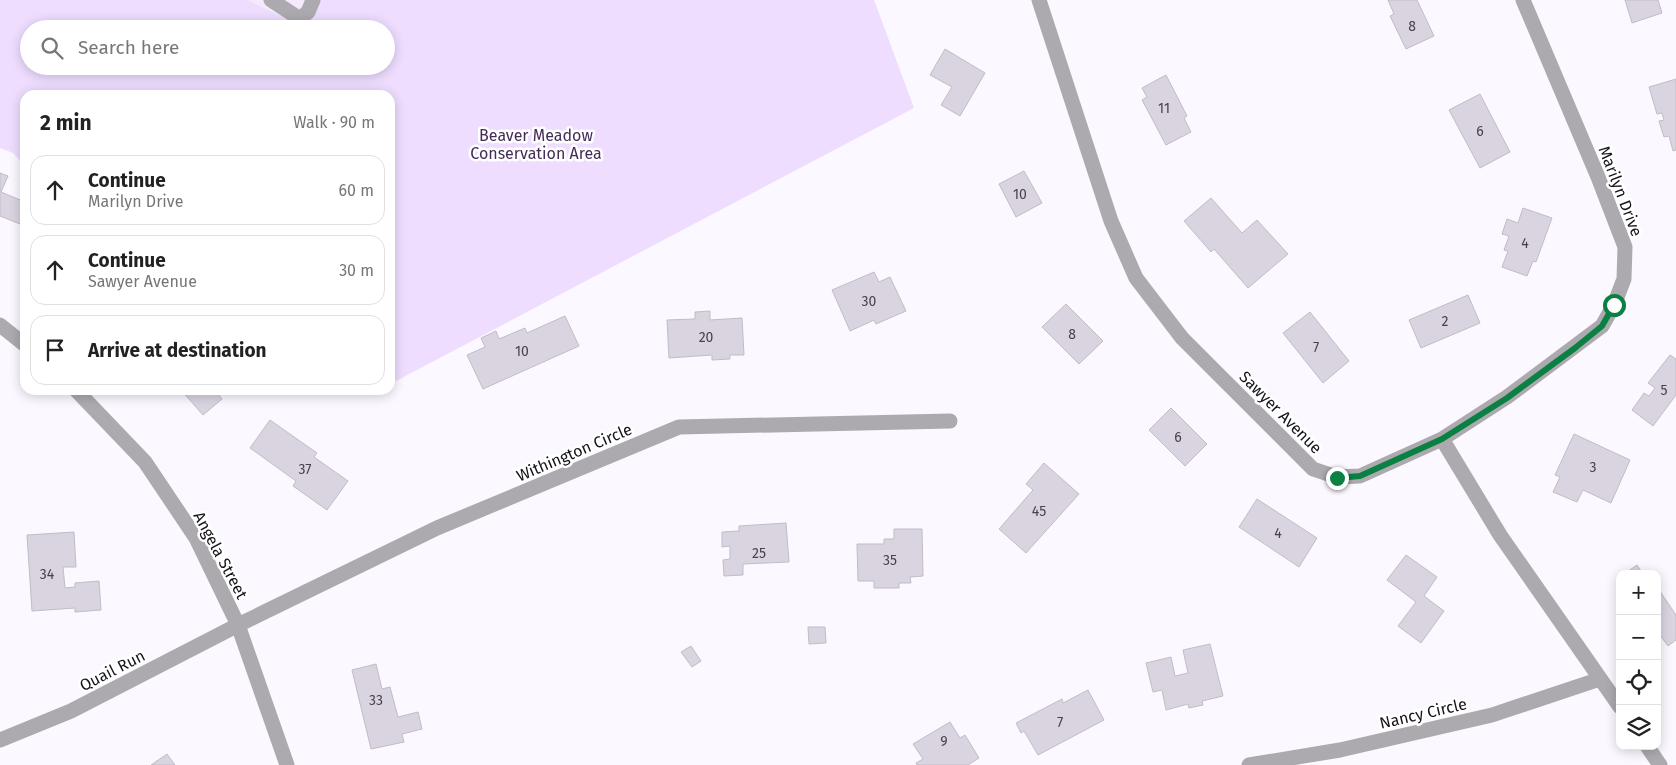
<!DOCTYPE html>
<meta charset="utf-8">
<style>
body{margin:0;font-family:"Fira Sans",sans-serif;background:#f6f6f6;color:#222}
.controls{position:absolute;right:15px;bottom:15px;display:grid;overflow:hidden;border-radius:10px;box-shadow:0 2px 12px #0003}
.controls button{width:45px;height:45px;display:grid;place-items:center;padding:0;border:0;border-bottom:1px solid #e0e0e0;background:#fff;color:#222;font:25px sans-serif}
.stop{position:absolute;width:15px;height:15px;margin:-11px;border:4px solid #0b8043;border-radius:50%;background:#fff}
.stop.end{background:#0b8043;border-color:#fff;box-shadow:0 1px 5px #0008}
.list{margin:0;padding:0;list-style:none}
h2{display:flex;justify-content:space-between;align-items:center;height:65px;margin:0;padding:0 20px;font-size:21px}
h2 small{font-size:16px;font-weight:400;color:#767676}
.list li{display:grid;grid-template-columns:32px 1fr auto;gap:15px;align-items:center;box-sizing:border-box;height:70px;margin:0 10px 10px;padding:0 10px;border:1px solid #e0e0e0;border-radius:15px}
.list b{display:block;font-size:19px;white-space:nowrap}
.list p{margin:0;font-size:16px;white-space:nowrap;color:#767676}
.list em{font-size:16px;font-style:normal;color:#767676}
.icon{flex:none;width:28px;height:28px;fill:none;stroke:currentColor;stroke-width:2;stroke-linecap:round;stroke-linejoin:round}
.map{position:relative;flex:none;width:1676px;height:765px;overflow:hidden}
.search{position:absolute;background:#fff;box-shadow:0 2px 12px #0003;left:20px;top:20px;width:375px;height:55px;display:flex;align-items:center;gap:12px;box-sizing:border-box;padding:0 18px;border-radius:28px;color:#767676;font-size:19px}
.panel{position:absolute;background:#fff;box-shadow:0 2px 12px #0003;left:20px;top:90px;width:375px;height:305px;border-radius:15px}
.map>svg:first-child{display:block}
.built{fill:#f3eafc}
.green{fill:#edf;fill-rule:evenodd}
.building{fill:#dad4e0;stroke:#c1bcc7}
.lines{fill:none;stroke-linecap:round;stroke-linejoin:round}
.minor{stroke:#adaaaf;stroke-width:15}
.route{stroke:#0b8043;stroke-width:6}
.labels{text-anchor:middle;stroke-width:5;stroke-linejoin:round;paint-order:stroke}
.number-label{font-size:14px;fill:#464349}
.park-label{font-size:16px;fill:#442c57;stroke:#fff}
.street-label{font-size:16px;fill:#151317;stroke:#fff}
</style>
<div class="map">
<svg width="1676" height="765" viewBox="0 0 1676 765">
<rect width="100%" height="100%" fill="#fbf8ff"/>
<path class="built" d="M248,0H313L297,25Z"/>
<path class="green" d="M0,0H248L297,24L313,0H874L914,108L396,381L390,372V95H25V166L13,153L0,148ZM29,29H386V66H29Z"/>
<path class="building" d="M1388,0H1417L1434,36L1406,49L1390,16L1394,14Z
M1625,0H1658L1662,13L1632,23Z
M945,49L985,73L960,116L941,105L952,87L930,75Z
M1166,75L1187,116L1184,118L1191,132L1166,145L1142,100L1147,97L1142,88Z
M1676,79V150L1673,151L1669,136L1664,137L1659,121L1664,120L1662,113L1657,114L1649,87Z
M1480,94L1510,152L1480,168L1449,110Z
M1024,171L1042,203L1016,217L999,184Z
M0,173L8,176L1,192L25,202V212L20,224L0,216Z
M1211,198L1242,233L1257,220L1288,254L1248,288L1214,249L1211,252L1184,221Z
M1523,208L1552,218L1536,262L1533,261L1527,276L1502,267L1508,251L1504,250L1509,236L1502,234L1507,219L1518,223Z
M874,272L879,282L890,277L906,311L876,324L874,320L850,331L832,290Z
M1468,295L1480,323L1421,348L1409,320Z
M1066,304L1103,341L1079,364L1042,327Z
M710,311V320L742,318L744,355H730V359L712,360V355L669,358L667,320L695,319V312Z
M1310,312L1349,361L1323,383L1283,333Z
M565,316L579,346L483,389L467,355L485,347L481,338L496,331L499,339L525,328L527,333Z
M1670,355L1676,359V395L1653,426L1632,410L1644,393L1649,396L1655,388L1648,383Z
M181,390H215L222,399L203,415Z
M1171,408L1207,444L1185,466L1149,430Z
M270,420L317,453L314,457L348,481L327,510L293,486L296,481L250,448Z
M1574,434L1630,460L1611,503L1583,490L1577,502L1553,492L1560,477L1555,475Z
M1044,463L1079,494L1026,553L999,529L1033,490L1026,484Z
M1257,499L1317,538L1299,567L1239,527Z
M786,523L789,562L743,564V575L724,576L723,560L730,559V546L722,547V532L739,531V526Z
M894,529H922L923,576L910,577L911,583H899V588H874V581H858L857,544H884V539H894Z
M74,532L76,567H63L65,588L75,587V583L99,581L101,610L75,612V608L32,611L27,535Z
M1406,555L1437,577L1424,596L1444,611L1421,643L1398,626L1416,602L1387,580Z
M1637,565L1643,574H1624Z
M1657,587L1676,615V640L1668,646L1657,631Z
M808,627H825L826,643L809,644Z
M1210,644L1223,696L1202,701L1203,705L1189,708L1188,704L1166,710L1162,690L1153,692L1146,663L1171,657L1175,676L1188,673L1183,650Z
M691,646L701,661L692,667L681,652Z
M376,664L382,689L390,687L398,717L418,712L422,729L402,734L404,742L371,749L352,670Z
M1088,690L1104,720L1038,755L1024,731L1021,733L1016,723L1062,699L1063,703Z
M950,722L960,738L965,735L979,758L968,765H917L916,763L923,759L913,744Z
M167,754L175,765H151Z"/>
<g class="lines">
<path class="minor" d="M271,0L297,17H302L308,12L313,0
M1039,0L1111,221L1136,278L1182,338L1313,469L1337,477L1360,476L1442,439L1500,535L1620,707
M0,325L25,345
M76,390L145,462L196,538L238,625L287,765
M1442,439L1507,397L1602,326L1614,305L1624,279L1625,247L1598,177L1523,0
M0,740L71,711L238,625L437,528L679,427L950,421
M1647,746L1660,765
M1249,765L1340,750L1492,715L1600,679"/>
</g>
<g class="lines">
<path class="route" d="M1337,478L1360,476L1442,439L1507,398L1575,348L1602,326L1614,305"/>
</g>
<g class="labels">
<g class="number-label">
<text x="1412" y="31">8</text>
<text x="1164" y="113">11</text>
<text x="1480" y="136">6</text>
<text x="1020" y="199">10</text>
<text x="1525" y="248">4</text>
<text x="869" y="306">30</text>
<text x="1445" y="326">2</text>
<text x="1072" y="339">8</text>
<text x="706" y="342">20</text>
<text x="1316" y="352">7</text>
<text x="522" y="356">10</text>
<text x="1664" y="395">5</text>
<text x="1178" y="442">6</text>
<text x="1593" y="472">3</text>
<text x="305" y="474">37</text>
<text x="1039" y="516">45</text>
<text x="1278" y="538">4</text>
<text x="759" y="558">25</text>
<text x="890" y="565">35</text>
<text x="47" y="579">34</text>
<text x="376" y="705">33</text>
<text x="1060" y="727">7</text>
<text x="944" y="746">9</text>
</g>
<g class="park-label">
<text x="536" y="141">Beaver Meadow<tspan x="536" dy="18">Conservation Area</tspan></text>
</g>
<g class="street-label">
<text transform="translate(1621 191) rotate(69)" y="6">Marilyn Drive</text>
<text transform="translate(1281 412) rotate(45)" y="6">Sawyer Avenue</text>
<text transform="translate(574 452) rotate(-23)" y="6">Withington Circle</text>
<text transform="translate(221 555) rotate(62)" y="6">Angela Street</text>
<text transform="translate(112 670) rotate(-27)" y="6">Quail Run</text>
<text transform="translate(1423 713) rotate(-13)" y="6">Nancy Circle</text>
</g>
</g>
</svg>
<div class="controls">
<button>+</button>
<button>−</button>
<button><svg class="icon" aria-label="locate" viewBox="0 0 24 24"><circle cx="12" cy="12" r="6"/><path d="M12 2v4M12 18v4M2 12h4M18 12h4"/></svg></button>
<button><svg class="icon" aria-label="layers" viewBox="0 0 24 24"><path d="M12 4l9 5-9 5-9-5zM3 14l9 5 9-5"/></svg></button>
</div>
<div class="stop" style="left:1614px;top:305px"></div>
<div class="stop end" style="left:1337px;top:478px"></div>
<div class="search"><svg class="icon" aria-label="search" viewBox="0 0 24 24"><circle cx="10" cy="10" r="6"/><path d="M15 15l6 6"/></svg>Search here</div>
<section class="panel">
<h2>2 min<small>Walk · 90 m</small></h2>
<ul class="list">
<li><svg class="icon" aria-label="ahead" viewBox="0 0 24 24"><path d="M12 20V5M6 11l6-6 6 6"/></svg><div><b>Continue</b><p>Marilyn Drive</p></div><em>60 m</em></li>
<li><svg class="icon" aria-label="ahead" viewBox="0 0 24 24"><path d="M12 20V5M6 11l6-6 6 6"/></svg><div><b>Continue</b><p>Sawyer Avenue</p></div><em>30 m</em></li>
<li><svg class="icon" aria-label="arrive" viewBox="0 0 24 24"><path d="M6 21V4h12l-3 4 3 4H6"/></svg><div><b>Arrive at destination</b></div></li>
</ul>
</section>
</div>
